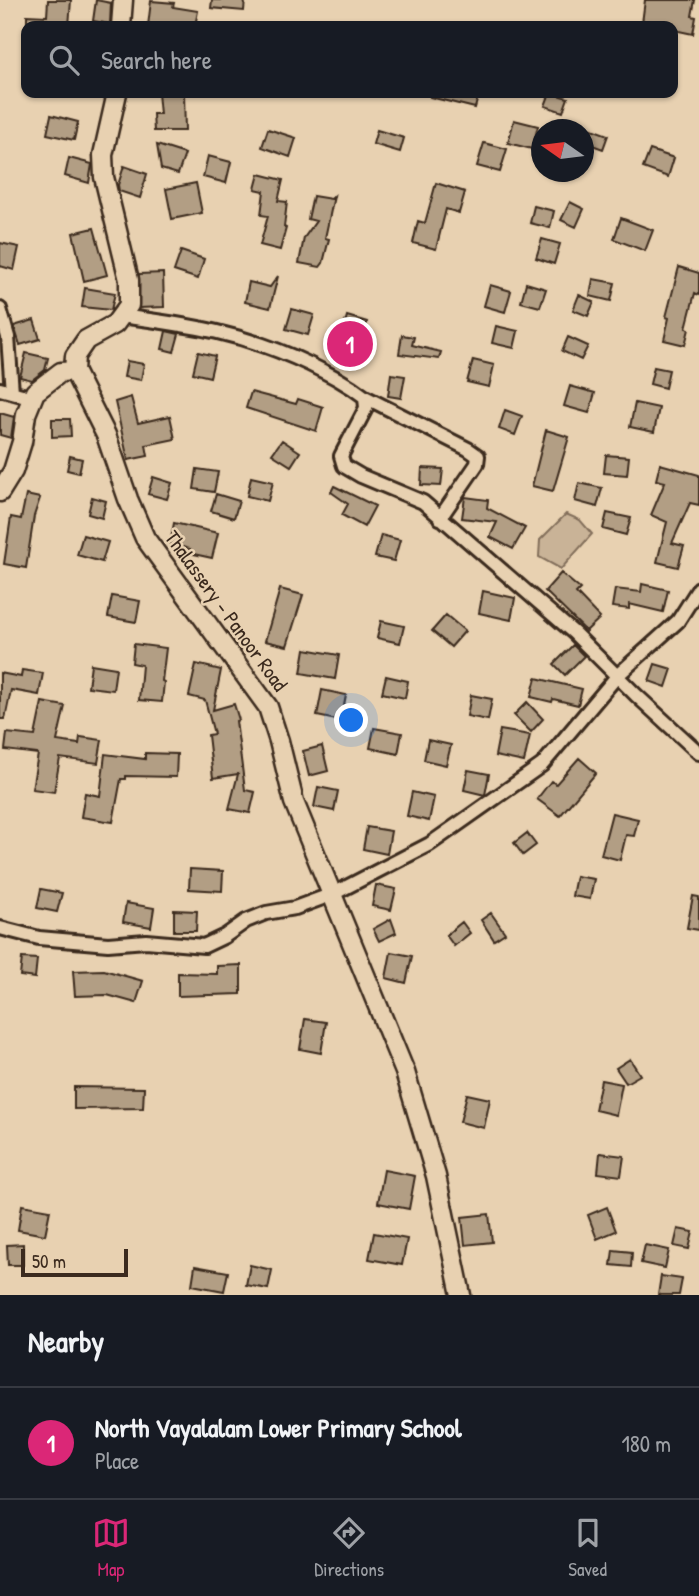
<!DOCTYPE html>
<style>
body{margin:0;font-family:"Patrick Hand",sans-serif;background:#20242c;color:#f1f3f6}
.compass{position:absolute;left:531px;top:119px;width:63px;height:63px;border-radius:50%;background:#171b24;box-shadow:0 2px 5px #0004;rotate:284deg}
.scale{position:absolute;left:21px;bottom:18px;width:107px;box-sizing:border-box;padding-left:7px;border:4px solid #3b2a1e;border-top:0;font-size:19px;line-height:24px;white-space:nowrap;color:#3b2a1e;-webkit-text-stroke:5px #e8d1b1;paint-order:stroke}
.you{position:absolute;left:352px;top:721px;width:24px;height:24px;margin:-18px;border:5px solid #fff;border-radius:50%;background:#1a73e8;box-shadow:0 0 0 10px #1a73e833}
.badge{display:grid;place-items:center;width:46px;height:46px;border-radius:50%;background:#db2777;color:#fff;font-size:23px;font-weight:700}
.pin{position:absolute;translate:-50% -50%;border:4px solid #fff;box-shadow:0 2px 7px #0006}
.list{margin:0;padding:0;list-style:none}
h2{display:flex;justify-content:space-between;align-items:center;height:91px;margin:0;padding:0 28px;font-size:30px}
h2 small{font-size:23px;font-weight:400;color:#9ea1a6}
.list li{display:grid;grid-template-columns:46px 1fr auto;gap:21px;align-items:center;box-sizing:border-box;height:112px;padding:0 28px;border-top:2px solid #363941}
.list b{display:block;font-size:26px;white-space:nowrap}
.list p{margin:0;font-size:23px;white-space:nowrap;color:#9ea1a6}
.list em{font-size:23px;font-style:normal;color:#9ea1a6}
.icon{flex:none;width:38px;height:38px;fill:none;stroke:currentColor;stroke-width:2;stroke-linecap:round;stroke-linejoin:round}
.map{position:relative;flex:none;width:699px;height:1295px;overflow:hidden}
.search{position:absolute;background:#171b24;box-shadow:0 2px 5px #0004;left:21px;right:21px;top:21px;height:77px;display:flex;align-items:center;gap:18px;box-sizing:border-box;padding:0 24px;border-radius:14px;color:#9ea1a6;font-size:26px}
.sheet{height:203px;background:#171b24}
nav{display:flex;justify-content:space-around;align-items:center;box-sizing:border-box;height:98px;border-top:2px solid #363941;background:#171b24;font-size:19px;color:#9ea1a6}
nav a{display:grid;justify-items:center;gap:4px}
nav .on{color:#db2777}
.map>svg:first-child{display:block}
.green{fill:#c9b397;stroke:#826e5a;stroke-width:2}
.building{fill:#b29e84;stroke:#3b2a1e;stroke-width:2}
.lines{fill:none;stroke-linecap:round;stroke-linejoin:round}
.street-casing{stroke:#3b2a1e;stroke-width:18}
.secondary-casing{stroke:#3b2a1e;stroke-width:23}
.street{stroke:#e8d1b1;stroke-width:12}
.secondary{stroke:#e8d1b1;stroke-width:18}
.labels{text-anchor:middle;stroke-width:5;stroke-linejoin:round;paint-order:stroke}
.street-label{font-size:21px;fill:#3b2a1e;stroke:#e8d1b1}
</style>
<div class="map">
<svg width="699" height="1295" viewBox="0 0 699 1295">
<rect width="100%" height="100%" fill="#e8d1b1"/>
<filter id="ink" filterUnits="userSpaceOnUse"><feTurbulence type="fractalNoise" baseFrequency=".0143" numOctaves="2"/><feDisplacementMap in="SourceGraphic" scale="14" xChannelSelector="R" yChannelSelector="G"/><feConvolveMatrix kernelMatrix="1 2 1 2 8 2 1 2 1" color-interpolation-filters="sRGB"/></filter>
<g filter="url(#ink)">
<path class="green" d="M566,514L580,520L592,534L561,569L539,557L540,540Z"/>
<path class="building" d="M48,0H71L69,26H27V15L47,16Z
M96,0L111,3L110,24L93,21Z
M212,0H245L244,11L211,8Z
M645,0H695L692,16L696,17L693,34L674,30L673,26L642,23Z
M151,1L174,3L173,7L198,11L195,26H148Z
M158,93H184L185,131H154L153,114H160Z
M431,93H479L475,108L430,97Z
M550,93L568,98L563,112L545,106Z
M51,115L78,122L74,140L47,134Z
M514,120L538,126L532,149L508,143Z
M589,128L608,135L603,149L584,142Z
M268,129L296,138L290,157L262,147Z
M377,130L404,138L400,152L373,144Z
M484,143L507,149L500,172L477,166Z
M157,145L185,154L178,174L161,169Z
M650,150L674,158L668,177L643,168Z
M208,156L231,162L226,183L203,177Z
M69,158L92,164L89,183L65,176Z
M124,166L147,174L140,198L119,191L118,185Z
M259,174L283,180L278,201L287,202L284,227L286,228L280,250L260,245L268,216L261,215L264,191L255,189Z
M196,183L202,213L172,219L166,189Z
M436,183L465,192L459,213L446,209L436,249L413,243L418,221L425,223Z
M313,196L331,199L334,196L325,238L329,239L323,263L320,267L299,263L304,238L316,221L308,219Z
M570,202L584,209L576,227L561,220Z
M534,206L554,211L550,228L530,223Z
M621,218L653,230L645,251L614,239Z
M94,228L107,275L84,281L73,233Z
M542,239L560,244L554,264L536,258Z
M0,243L19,247L14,270L0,266Z
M181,251L204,259L198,279L174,271Z
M679,267L699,273V295L695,293L686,328L689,329L685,345L664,340L669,318L666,317Z
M163,273L164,307L139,308V274Z
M278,276L270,308L245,302L249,282L270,287Z
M593,279L615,283L611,301L590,296Z
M526,283L546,289L540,307L521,302Z
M490,285L511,291L505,312L484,306Z
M85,288L115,293L111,310L82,307Z
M579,295L594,302L588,316L573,310Z
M292,309L314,315L308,335L286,329Z
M347,316L367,322L359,349L338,347Z
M34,320L40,339L20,345L14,326Z
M496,326L518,331L514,348L492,343Z
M166,331L179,334L174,352L162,349Z
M402,335L414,337L412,345L441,352L439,359L399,354Z
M568,337L588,346L581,360L562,351Z
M198,352L215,356L210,377L193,373Z
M26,353L48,358L45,370L32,380L20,377Z
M473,360L494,365L489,387L467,382Z
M127,361L144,364L141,380L124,377Z
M654,367L669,370L665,388L650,384Z
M391,374L405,376L401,398L388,396Z
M570,386L595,393L589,413L564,406Z
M251,392L296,404L298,399L323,407L316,431L246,408Z
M131,397L138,423L170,416L175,439L146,445L148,456L128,460L115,402Z
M635,403L659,408L654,432L630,427Z
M505,410L522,416L515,435L499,429Z
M0,413L14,417L11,438L0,435Z
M52,419H70L71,436L52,437Z
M546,430L569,437L553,491L532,486Z
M282,440L300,452L291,466L272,454Z
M606,455L629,457L627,475L604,473Z
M70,456L82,459L79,473L67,470Z
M660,464L699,475V505L690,503L672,543L684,546L678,567L657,562L667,522L651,515L665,482L656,480Z
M422,468L443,469L441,486L421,485Z
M197,469L218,472L214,492L194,489Z
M153,477L172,483L167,499L148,494Z
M251,477L273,482L268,501L247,496Z
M579,483L602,488L597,507L575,501Z
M334,486L375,506L364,527L342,515L348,504L331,492Z
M216,494L239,501L234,518L211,511Z
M26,495L40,498L34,516L26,568L4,564L11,517L21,519Z
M92,497L106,501L102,518L88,514Z
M465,497L488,500L487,508L525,528L513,549L490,537L497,522L462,518Z
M607,513L631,518L626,535L603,529Z
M174,523L218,533L212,558L189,553L190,549L170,544Z
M83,535L108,542L102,562L77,555Z
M381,535L400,540L394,561L375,557Z
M561,573L580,589L576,593L600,618L586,631L545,591Z
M642,584L668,590L663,612L629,604V609L612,607L615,589L641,592Z
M280,589L303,595L287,646L265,641Z
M483,591L515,598L511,620L479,613Z
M112,596L140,601L136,622L108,617Z
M446,615L465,631L451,647L432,631Z
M381,621L404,626L400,643L377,638Z
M134,644L166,648L162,681L164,682L162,702L139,700L142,665L132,663Z
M573,645L584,656L565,675L554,664Z
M305,649L339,655L335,679L301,673Z
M91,664L116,668L113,690L88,687Z
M196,664L221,670L213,710L234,704L239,720L236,721L245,790L255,792L250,813L229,809L238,774L213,778L208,735L214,734L205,700L189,696Z
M655,664L672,669L666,687L649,681Z
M22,670L43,673L39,695L11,690L5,719H0V673L21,677Z
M386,676L408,681L405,698L382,693Z
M536,678L582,689L578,705L553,699L552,702L531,697Z
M322,690L346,695L341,721L317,716Z
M471,695L492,699L488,720L467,716Z
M42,702L65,706L57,741L79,744L80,737L102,740L98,763L60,758L54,792L32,789L38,754L5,750L7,733L35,736Z
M527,702L543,719L531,732L514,715Z
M374,728L402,733L398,754L370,748Z
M500,730L530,735L524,762L495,756Z
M428,740L451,745L446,765L424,760Z
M322,746L328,771L309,776L303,751Z
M145,753L177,754L176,777L126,776V779H121L113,822L81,817L85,793L100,796L105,754L145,759Z
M579,758L596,773L560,816L537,799L551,781L556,784Z
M468,770L489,774L485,795L464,790Z
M318,787L338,791L334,811L314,807Z
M412,792L434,797L429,821L407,816Z
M612,813L638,819L634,836L626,835L620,860L601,855Z
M367,827L391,831L387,854L363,849Z
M527,833L536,845L523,855L514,843Z
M190,869L223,871L222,891L189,889Z
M576,876L594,879L590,899L572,896Z
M376,885L396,889L391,910L372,906Z
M41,889L62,893L57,912L37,908Z
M693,896L699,897V930L687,928Z
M126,903L154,908L151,927L123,922Z
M174,910L197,911L196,931H174Z
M491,913L505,933L494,940L481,920Z
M391,919L396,933L379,941L373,929Z
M462,922L470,933L454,946L446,935Z
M391,952L412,956L406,983L386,978Z
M22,958L37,959L35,978L20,976Z
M241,965V994L178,996V973L217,974V966Z
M104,970L143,981L136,1003L107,995L75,996L73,971Z
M305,1019L326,1022L321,1053L300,1049Z
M630,1059L640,1075L626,1083L616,1068Z
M601,1080L622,1084L616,1115L595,1110Z
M74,1087L144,1088L143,1108L74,1109Z
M467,1094L490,1099L484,1128L460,1122Z
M600,1153L624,1156L621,1176L598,1173Z
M384,1170L415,1176L409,1209L378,1203Z
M22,1205L50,1210L45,1235L18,1230Z
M607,1207L616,1231L597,1239L588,1215Z
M489,1214L492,1242L465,1245L462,1217Z
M678,1229L693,1232L689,1249L674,1246Z
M374,1233L407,1239L402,1265L369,1259Z
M23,1244V1265H8L7,1245Z
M645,1245L669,1250L665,1268L641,1263Z
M613,1250L632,1252L631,1267L611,1265Z
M250,1265L272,1270L268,1289L246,1285Z
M195,1266L228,1272L224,1291L192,1285Z
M661,1276L682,1279L679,1295H658Z"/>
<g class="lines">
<g class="street-casing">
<path id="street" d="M0,309L8,337L12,392
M120,316C190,325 244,333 309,364C329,374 347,383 365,397L366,408L341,456L344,466L361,476L423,502L574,633L636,695L699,753
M0,389L33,398
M365,397L468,449L478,456L477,464L440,518
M0,928L39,938L108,944L146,941L204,946L225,936L246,921L266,913L295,908L333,894L430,844L542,765L618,675L678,621L699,588"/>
</g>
<g class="secondary-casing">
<path id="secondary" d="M121,26L123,0
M117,93L103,155L104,177L129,280V305L115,324L86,340L75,356L74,371L106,435L128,499L145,538L268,707L279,741L294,802L405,1072L436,1176L461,1295
M0,492L13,471L22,442L26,414L35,392L61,372L74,371"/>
</g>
<use href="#street" class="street"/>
<use href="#secondary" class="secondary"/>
</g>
</g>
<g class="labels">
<g class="street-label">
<text transform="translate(226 611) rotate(54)" y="7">Thalassery - Panoor Road</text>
</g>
</g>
</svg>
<svg class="compass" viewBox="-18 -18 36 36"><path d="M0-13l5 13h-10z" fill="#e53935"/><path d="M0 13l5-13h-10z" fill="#9ea1a6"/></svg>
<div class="scale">50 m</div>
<div class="you"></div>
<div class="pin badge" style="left:350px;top:344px">1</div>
<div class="search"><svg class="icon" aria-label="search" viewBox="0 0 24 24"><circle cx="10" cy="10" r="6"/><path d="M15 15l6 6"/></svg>Search here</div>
</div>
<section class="sheet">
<h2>Nearby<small></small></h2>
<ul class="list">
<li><span class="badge">1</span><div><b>North Vayalalam Lower Primary School</b><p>Place</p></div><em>180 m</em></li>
</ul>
</section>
<nav>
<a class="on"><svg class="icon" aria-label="map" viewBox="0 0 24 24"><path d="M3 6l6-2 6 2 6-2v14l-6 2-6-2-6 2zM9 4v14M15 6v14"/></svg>Map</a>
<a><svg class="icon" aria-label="directions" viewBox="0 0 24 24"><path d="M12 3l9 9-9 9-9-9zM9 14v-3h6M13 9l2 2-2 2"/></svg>Directions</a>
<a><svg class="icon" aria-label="saved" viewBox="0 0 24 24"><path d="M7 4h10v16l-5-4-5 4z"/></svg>Saved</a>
</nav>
